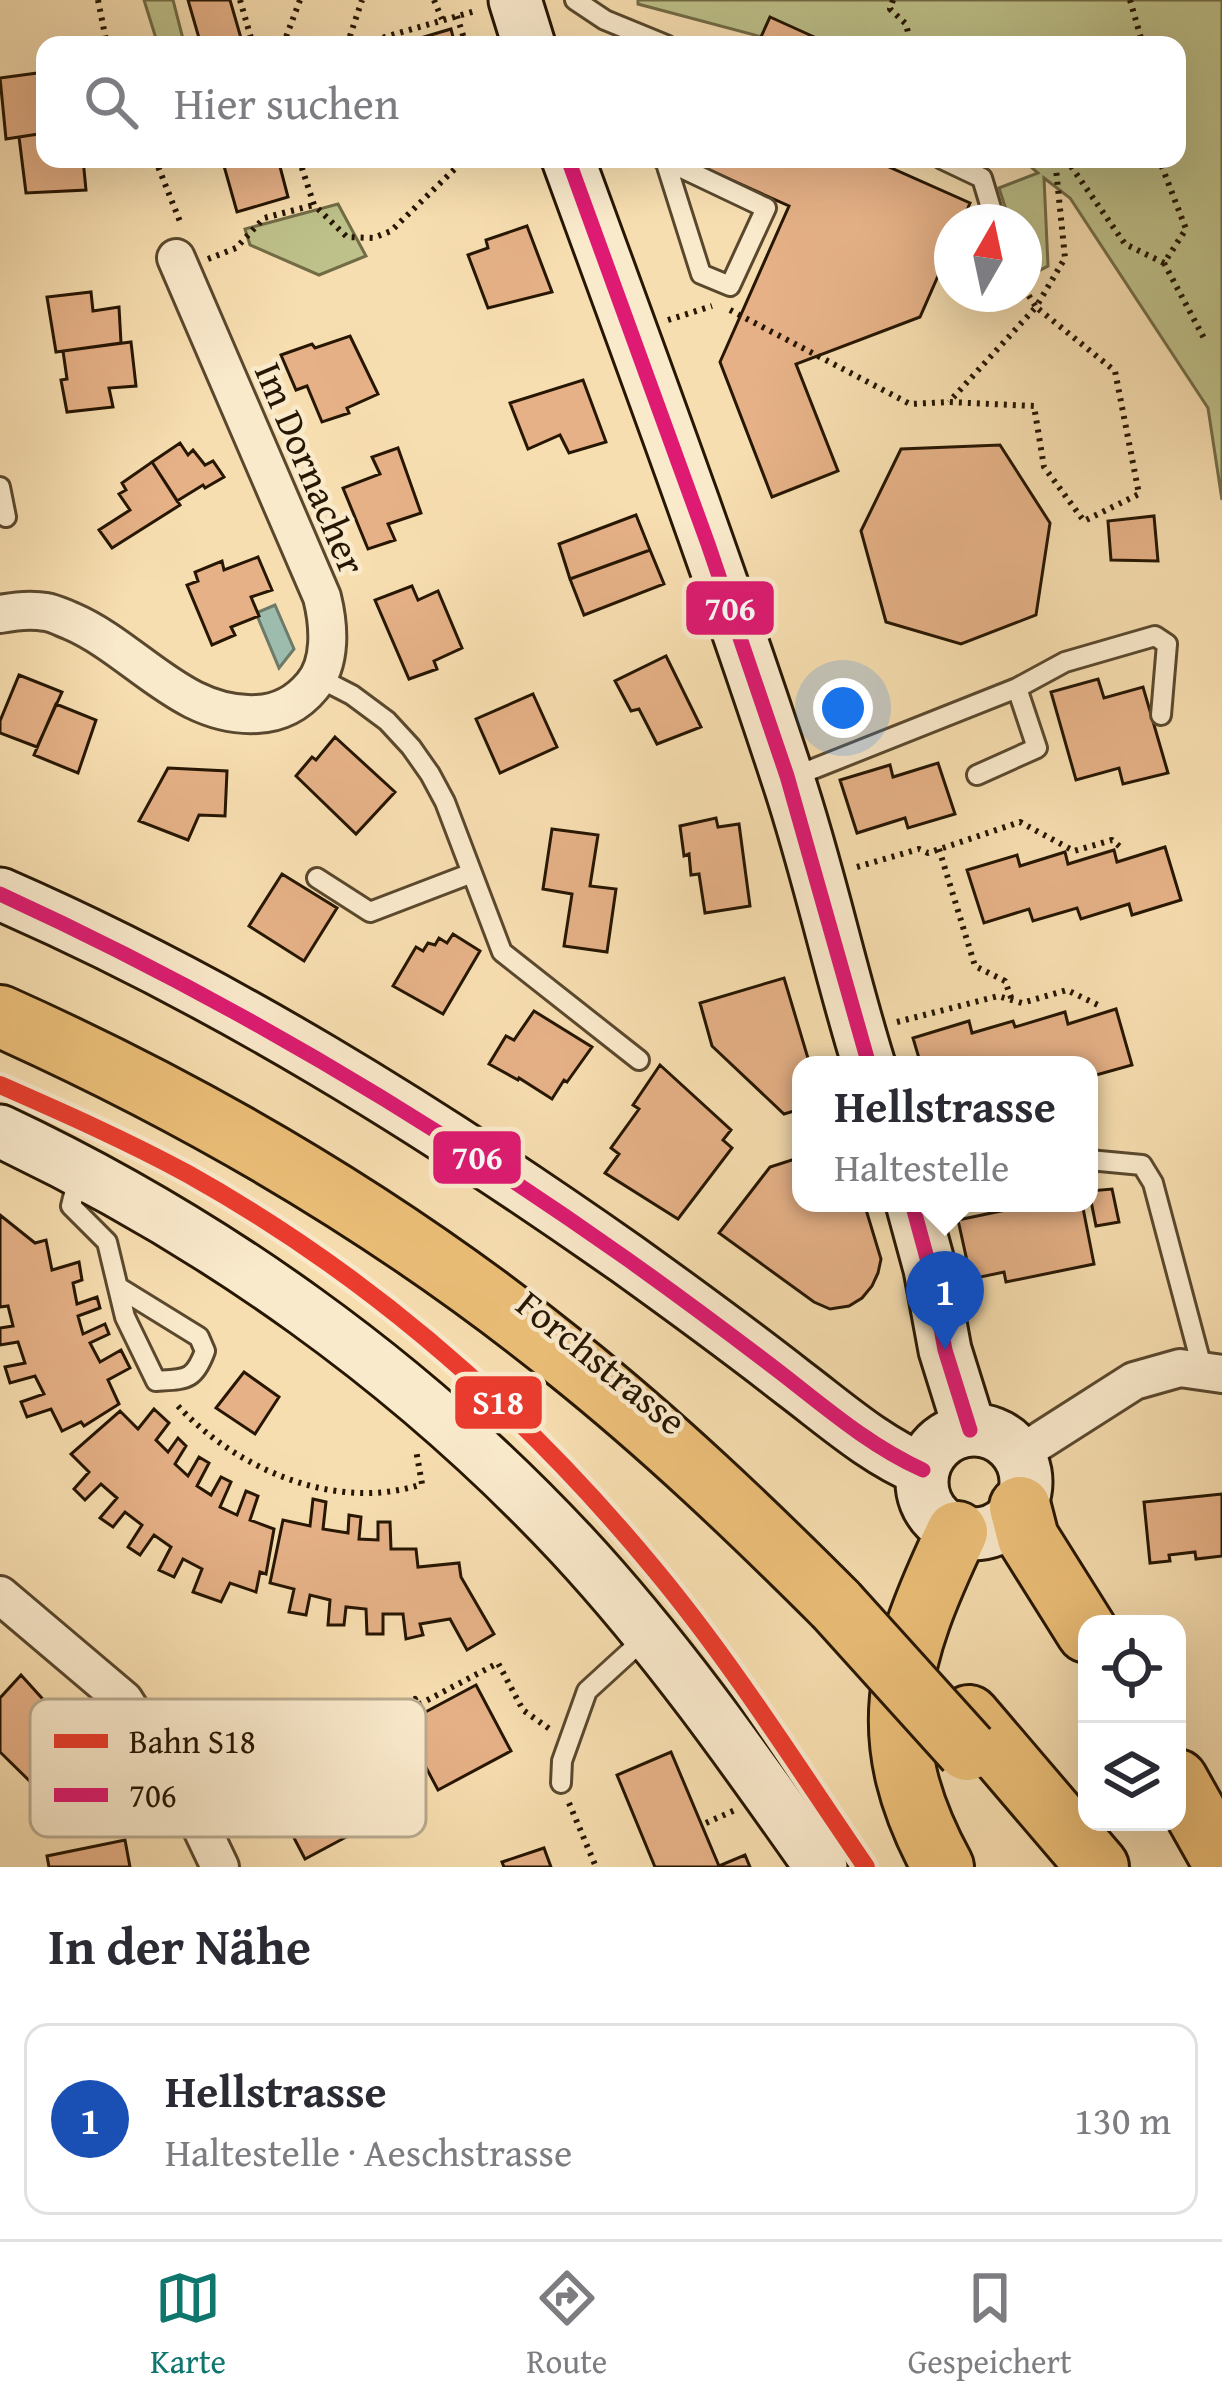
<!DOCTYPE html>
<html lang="de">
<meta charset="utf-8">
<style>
body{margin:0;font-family:"Gentium Book Plus",serif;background:#f7f7f7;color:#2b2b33}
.controls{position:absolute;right:36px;bottom:36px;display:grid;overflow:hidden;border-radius:24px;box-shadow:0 12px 48px #0002}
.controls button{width:108px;height:108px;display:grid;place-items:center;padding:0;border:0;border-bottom:3px solid #e1e1e2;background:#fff;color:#2b2b33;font:60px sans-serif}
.compass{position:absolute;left:934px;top:204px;width:108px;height:108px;border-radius:50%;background:#fff;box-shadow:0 12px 48px #0002;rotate:9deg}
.you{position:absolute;left:843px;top:708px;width:42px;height:42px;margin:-30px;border:9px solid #fff;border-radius:50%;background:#1a73e8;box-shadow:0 0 0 18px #1a73e833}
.badge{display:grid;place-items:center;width:78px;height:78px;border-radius:50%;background:#0f766e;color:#fff;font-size:39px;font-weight:700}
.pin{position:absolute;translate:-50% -99px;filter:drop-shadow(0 3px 6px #0008)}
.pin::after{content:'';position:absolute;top:63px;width:42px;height:36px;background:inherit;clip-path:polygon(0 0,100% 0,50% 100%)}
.popup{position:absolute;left:792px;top:1056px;width:306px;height:156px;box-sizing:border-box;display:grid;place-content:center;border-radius:24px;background:#fff;filter:drop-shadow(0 3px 9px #0005);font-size:39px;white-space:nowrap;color:#7c7c81}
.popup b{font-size:45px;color:#2b2b33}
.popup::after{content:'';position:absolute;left:50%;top:100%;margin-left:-24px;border:24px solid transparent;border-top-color:#fff}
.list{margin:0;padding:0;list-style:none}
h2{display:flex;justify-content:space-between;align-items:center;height:156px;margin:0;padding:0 48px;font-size:51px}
h2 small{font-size:39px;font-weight:400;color:#7c7c81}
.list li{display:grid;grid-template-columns:78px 1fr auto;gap:36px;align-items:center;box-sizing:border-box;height:192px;margin:0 24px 24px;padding:0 24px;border:3px solid #e1e1e2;border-radius:24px}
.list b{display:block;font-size:45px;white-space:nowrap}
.list p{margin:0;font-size:39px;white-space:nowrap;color:#7c7c81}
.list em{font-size:39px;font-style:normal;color:#7c7c81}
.icon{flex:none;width:66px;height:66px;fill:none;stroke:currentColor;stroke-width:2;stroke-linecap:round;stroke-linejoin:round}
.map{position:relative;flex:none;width:1222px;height:1867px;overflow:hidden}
.search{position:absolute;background:#fff;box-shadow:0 12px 48px #0002;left:36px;right:36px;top:36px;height:132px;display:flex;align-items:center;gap:30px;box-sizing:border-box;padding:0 42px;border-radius:24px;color:#7c7c81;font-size:45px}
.sheet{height:372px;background:#fff}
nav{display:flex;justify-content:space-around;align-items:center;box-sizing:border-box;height:168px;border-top:3px solid #e1e1e2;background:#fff;font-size:33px;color:#7c7c81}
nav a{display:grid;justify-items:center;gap:6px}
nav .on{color:#0f766e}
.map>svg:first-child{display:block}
.green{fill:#bec18a;stroke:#726c46;stroke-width:3}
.water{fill:#9dbcad;stroke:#6d7a69;stroke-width:3}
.building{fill:#e6b187;stroke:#261602;stroke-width:3}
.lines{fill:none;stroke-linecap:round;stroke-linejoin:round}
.service-casing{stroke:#5a482e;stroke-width:24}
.minor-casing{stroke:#5a482e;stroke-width:42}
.secondary-casing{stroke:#261602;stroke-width:57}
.trunk-casing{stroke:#261602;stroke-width:66}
.path{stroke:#261602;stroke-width:6;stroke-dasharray:3 6;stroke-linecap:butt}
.service{stroke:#faeacc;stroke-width:18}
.minor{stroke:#faeacc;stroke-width:36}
.secondary{stroke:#faeacc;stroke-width:51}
.trunk{stroke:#ecbf78;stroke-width:60}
.trunk-bridge-casing{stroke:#261602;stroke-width:66;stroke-linecap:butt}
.trunk-bridge{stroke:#ecbf78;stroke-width:60}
.bus-1-casing{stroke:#faeacc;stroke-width:24}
.bus-1{stroke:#de1a72;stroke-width:15}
.rail-1-casing{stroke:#faeacc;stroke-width:27}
.rail-1{stroke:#eb3c2e;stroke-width:18}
.labels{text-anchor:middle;stroke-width:9;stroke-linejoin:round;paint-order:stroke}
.street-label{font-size:39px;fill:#261602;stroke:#faeacc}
.key{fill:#faeacc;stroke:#baaa8f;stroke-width:3}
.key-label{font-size:33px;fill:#261602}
.line-badge{stroke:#faeacc;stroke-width:4.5}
.badge-label{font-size:33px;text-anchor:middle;font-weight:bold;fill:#fff}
</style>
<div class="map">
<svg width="1222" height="1867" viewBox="0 0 1222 1867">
<rect width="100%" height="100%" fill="#f7deb0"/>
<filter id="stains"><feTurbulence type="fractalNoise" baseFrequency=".00167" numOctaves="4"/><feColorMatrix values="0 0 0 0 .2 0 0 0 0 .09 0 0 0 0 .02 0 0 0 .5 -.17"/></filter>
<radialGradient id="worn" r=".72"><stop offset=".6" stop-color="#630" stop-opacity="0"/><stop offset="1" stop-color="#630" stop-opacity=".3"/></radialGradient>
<path class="green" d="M144,0H173L184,43L158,45Z
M638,0H1222V500L1208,408L1070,198L1044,178L1048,266L1027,277L1024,268V222H1010L999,188L1038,173L1022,159H1177V45H792L638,4Z
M338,204L366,256L319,275L250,245L245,229Z"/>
<path class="water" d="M275,605L294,649L279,668L256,613Z"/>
<path class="building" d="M188,0H230L243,45H201Z
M770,17L832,45H779L761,37Z
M451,29L455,45H397Z
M45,72V133L6,139L0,78Z
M45,133V159H83L86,190L26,193L19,137Z
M222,159H278L288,197L237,212Z
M712,159H871L970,203L962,222H952V244L920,317L796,364L838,471L772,497L720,362L789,206L707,169Z
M527,226L552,292L488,308L468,255L488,248L486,240Z
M91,292L93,311L119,307L121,343L56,352L47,297Z
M350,336L378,394L347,408L349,413L322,422L307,386L296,390L281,355L312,344L315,348Z
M131,342L136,386L109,388L113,407L67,412L61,380L67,379L63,351Z
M583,380L606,442L569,453L560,435L528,449L510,403Z
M180,443L188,455L193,450L205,465L213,461L224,477L205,488L203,485L177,501L152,462Z
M1000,445L1050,523L1036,615L961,644L886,622L861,531L901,449Z
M398,448L421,513L388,524L395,540L368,549L343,488L380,474L372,457Z
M152,462L180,505L112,548L99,530L130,510L119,494L126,490L122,483Z
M636,515L650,550L570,579L559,544Z
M1154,516L1158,561L1111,560L1108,521Z
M650,550L664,584L584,615L570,579Z
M258,557L272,590L251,597L259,616L231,627L235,635L212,645L187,585L198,581L195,572L222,561L224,570Z
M412,586L418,600L438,591L462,648L434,661L437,669L409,679L375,600Z
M666,656L701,727L657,744L639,709L631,711L615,681Z
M19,675L62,692L37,747L0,733V721Z
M1098,679L1104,698L1143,687L1168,773L1123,784L1119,768L1076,780L1051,692Z
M533,694L557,747L500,773L476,719Z
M56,704L96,720L78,773L34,755Z
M335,737L395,792L356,834L296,776L312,757L316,760Z
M938,763L955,814L908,828L905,818L857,833L840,780L890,765L893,777Z
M168,768L227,771L225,816L199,815L188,840L139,821Z
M716,818L718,827L739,824L750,906L705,913L699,874L691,875L689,854L684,856L680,826Z
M552,829L598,835L590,886L616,889L607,952L564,946L572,894L543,889Z
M1165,847L1181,900L1132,915L1129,904L1081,919L1077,908L1033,921L1029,909L984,923L967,870L1017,855L1020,866L1065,852L1068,864L1114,850L1117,862Z
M282,874L337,908L304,961L249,926Z
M453,934L480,951L443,1014L393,986L416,947L423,951L428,943L435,945L439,938L447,943Z
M784,978L810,1065H801V1109L784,1114L712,1046L700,1003Z
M1116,1009L1132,1065L1089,1077V1065H921L913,1038L969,1021L972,1033L1013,1021L1015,1027L1065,1012L1068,1024Z
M534,1011L592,1047L567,1082L564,1080L552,1099L519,1078L518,1080L489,1064L506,1036L514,1040Z
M660,1065L731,1130L723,1140L732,1148L678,1219L605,1173L619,1154L611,1148L639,1109L633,1105Z
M801,1157V1203H864L881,1259L878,1273L872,1286L862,1298L849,1306L830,1309L814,1302L719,1233L770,1167Z
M1112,1189L1119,1222L1096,1226L1089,1191Z
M1040,1203H1082L1094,1264L1006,1282L1004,1272L971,1279L958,1220Z
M0,1215L35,1243L46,1240L52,1270L79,1262L82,1280L73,1283L77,1304L97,1297L100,1308L78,1316L83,1334L105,1324L109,1334L90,1343L100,1362L121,1350L130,1368L108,1380L119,1404L84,1426L81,1422L62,1431L51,1409L27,1417L21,1402L44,1394L35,1376L10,1383L5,1367L25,1363L18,1342L0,1345V1328L13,1326L8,1306L0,1307Z
M244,1372L279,1397L255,1434L216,1408Z
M154,1409L169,1423L156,1440L168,1452L178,1438L186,1446L175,1464L188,1476L199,1457L209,1463L197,1486L211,1495L221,1477L231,1482L220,1507L237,1515L246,1491L258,1496L250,1520L274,1529L266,1574L260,1572L256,1592L230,1583L221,1602L193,1592L202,1569L183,1559L174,1577L159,1570L171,1547L154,1535L140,1555L128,1547L142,1525L125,1512L113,1527L100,1518L117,1498L101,1484L85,1500L74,1489L89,1472L71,1454L120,1411L138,1429Z
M1222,1494V1556L1196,1559L1195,1552L1169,1555L1170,1561L1150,1563L1144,1502Z
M313,1499L326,1502L323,1529L348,1533L349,1515L361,1517L359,1539L378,1540V1522H390L391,1549H416L418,1567L459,1563L461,1577L494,1634L467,1650L450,1619L420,1624L423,1635L406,1639L403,1614H383V1634H367L366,1609L346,1607L344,1625H328L330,1600L310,1595L306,1615L289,1612L294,1589L270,1583L283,1520L310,1526Z
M21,1675L96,1758L49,1800L0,1752V1698Z
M476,1685L511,1751L438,1790L403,1724Z
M339,1746L378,1820L305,1859L270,1792L312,1770L308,1763Z
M671,1752L719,1866L745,1855L750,1867H655L617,1775Z
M125,1840L130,1867H49L47,1856Z
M544,1848L551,1867H504L502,1862Z"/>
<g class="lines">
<g class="service-casing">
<path id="service" d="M575,0L605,20L666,45
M662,159L665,160L766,208L730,286L701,274L665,160
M942,159L982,178L994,218
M0,487L6,517
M319,678L352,695L387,721L411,747L430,774L445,802L502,952L639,1060
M977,775L1037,748L1017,688
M793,777L1017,688L1065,662L1155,636L1167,644L1161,715
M317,878L370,912L472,873
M1089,1160L1142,1165L1153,1183L1203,1371
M79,1173L71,1206L107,1242L125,1317L156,1381C186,1379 194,1381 205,1351L199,1337L118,1287
M561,1783L562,1761L587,1691L645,1638"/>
</g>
<g class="minor-casing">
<path id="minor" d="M0,614C15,611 30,609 46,612C54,613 63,618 71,621C136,649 182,718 257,714C279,713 298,703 312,686C332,663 329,625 322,597L176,258
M1018,1455L1134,1381L1180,1368L1222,1374
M0,1595L124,1700L191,1806L220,1867"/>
</g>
<g class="secondary-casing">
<path id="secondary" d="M515,0L529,45
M568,159C643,364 719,569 787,776C819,871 839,969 869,1065
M0,894C223,991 429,1120 627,1259C684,1300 740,1341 795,1384C836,1415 875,1450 923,1470
M0,1131C214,1232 409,1371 571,1544C664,1644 743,1756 821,1867
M912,1203L930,1269L945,1350L970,1430
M922 1482a52 52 0 1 1 104 0a52 52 0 1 1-104 0Z"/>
</g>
<g class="trunk-casing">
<path id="trunk" d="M0,1016C201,1106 395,1220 567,1359C662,1435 750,1519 836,1605
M1020,1507L1028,1538L1087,1632
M969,1716L1098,1867
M1177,1780L1222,1860
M943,1867C872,1737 897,1659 957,1532"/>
</g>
<path class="path" d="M98,0L107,45
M240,0L253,45
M434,0L442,19
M893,0L890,9L906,24L911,45
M1130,0L1143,45
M457,16L466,45
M283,45L300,0
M351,45L349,39L362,0
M357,45L475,11
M155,159L181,224
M299,159L314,205L347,237L373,238L391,231L465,159
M1066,159L1125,244L1164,263L1186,229L1159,159
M208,259L236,248L264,218L314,205
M1164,263L1206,342
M1024,288L1036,307L1065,258L1055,159
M730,310L910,404L949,402L1034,406L1044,467L1084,521L1139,494L1115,371L1036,307L949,402
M668,320L712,306
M939,849L975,966L1005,981L1012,1000
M857,867L919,849L928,853L1020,822L1074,851L1112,840L1124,850
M897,1022L998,996L1022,1003L1067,990L1100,1006V1009
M178,1406C236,1469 337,1513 422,1484L416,1450
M221,1791L293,1754L305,1756L415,1699L418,1705L498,1663L523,1710L551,1730
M569,1803L596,1867
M706,1823L735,1810"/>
<use href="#service" class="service"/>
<use href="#minor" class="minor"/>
<use href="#secondary" class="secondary"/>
<use href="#trunk" class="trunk"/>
<g class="trunk-bridge-casing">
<path id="trunk-bridge" d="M836,1605L967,1750"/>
</g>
<use href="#trunk-bridge" class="trunk-bridge"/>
<g class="bus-1-casing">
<path id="bus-1" d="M568,159L708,544L787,776L869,1065
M0,894C221,995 429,1119 627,1259C679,1296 730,1334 781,1373C826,1408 870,1446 923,1470
M912,1203L930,1269L945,1350L970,1430"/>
</g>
<use href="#bus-1" class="bus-1"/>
<g class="rail-1-casing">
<path id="rail-1" d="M0,1085C64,1113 127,1141 188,1174C369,1275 525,1412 656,1571C733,1664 798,1768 866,1867"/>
</g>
<use href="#rail-1" class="rail-1"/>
</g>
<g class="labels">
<g class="street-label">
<text transform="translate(311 468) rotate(67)" y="14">Im Dornacher</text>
<text transform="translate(602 1362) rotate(39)" y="14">Forchstrasse</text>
</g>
</g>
<rect x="30" y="1699" width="396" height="138" rx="18" class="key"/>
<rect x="54" y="1734" width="54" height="14" fill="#eb3c2e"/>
<rect x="54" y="1788" width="54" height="14" fill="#de1a72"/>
<g class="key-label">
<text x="129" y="1753">Bahn S18</text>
<text x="129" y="1807">706</text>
</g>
<g class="line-badge">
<rect x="684" y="579" width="92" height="58" rx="12" fill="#de1a72"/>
<rect x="431" y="1129" width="92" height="57" rx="12" fill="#de1a72"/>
<rect x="453" y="1374" width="91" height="57" rx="12" fill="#eb3c2e"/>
</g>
<g class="badge-label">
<text x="730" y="620">706</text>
<text x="477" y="1169">706</text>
<text x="498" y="1414">S18</text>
</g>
<rect width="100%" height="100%" filter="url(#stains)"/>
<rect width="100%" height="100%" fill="url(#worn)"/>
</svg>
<div class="controls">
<button><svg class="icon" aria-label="locate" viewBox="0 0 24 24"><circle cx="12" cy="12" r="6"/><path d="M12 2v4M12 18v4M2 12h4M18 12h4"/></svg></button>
<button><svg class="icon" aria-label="layers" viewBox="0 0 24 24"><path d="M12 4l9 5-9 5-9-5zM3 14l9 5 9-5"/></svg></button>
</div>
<svg class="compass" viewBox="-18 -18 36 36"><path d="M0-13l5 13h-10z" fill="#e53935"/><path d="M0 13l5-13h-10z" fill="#7c7c81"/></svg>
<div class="you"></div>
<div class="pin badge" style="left:945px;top:1350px;background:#1a4fb4">1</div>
<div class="popup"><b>Hellstrasse</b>Haltestelle</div>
<div class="search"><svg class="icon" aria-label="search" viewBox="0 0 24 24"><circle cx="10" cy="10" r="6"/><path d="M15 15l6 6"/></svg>Hier suchen</div>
</div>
<section class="sheet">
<h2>In der Nähe<small></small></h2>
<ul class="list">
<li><span class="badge" style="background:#1a4fb4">1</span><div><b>Hellstrasse</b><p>Haltestelle · Aeschstrasse</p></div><em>130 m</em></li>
</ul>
</section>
<nav>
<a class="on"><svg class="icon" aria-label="map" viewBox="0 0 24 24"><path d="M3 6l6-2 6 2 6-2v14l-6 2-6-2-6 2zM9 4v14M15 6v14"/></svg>Karte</a>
<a><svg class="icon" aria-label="directions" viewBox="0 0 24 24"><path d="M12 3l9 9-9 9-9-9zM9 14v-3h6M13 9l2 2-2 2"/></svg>Route</a>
<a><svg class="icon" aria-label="saved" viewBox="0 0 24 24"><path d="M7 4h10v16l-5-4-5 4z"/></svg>Gespeichert</a>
</nav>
